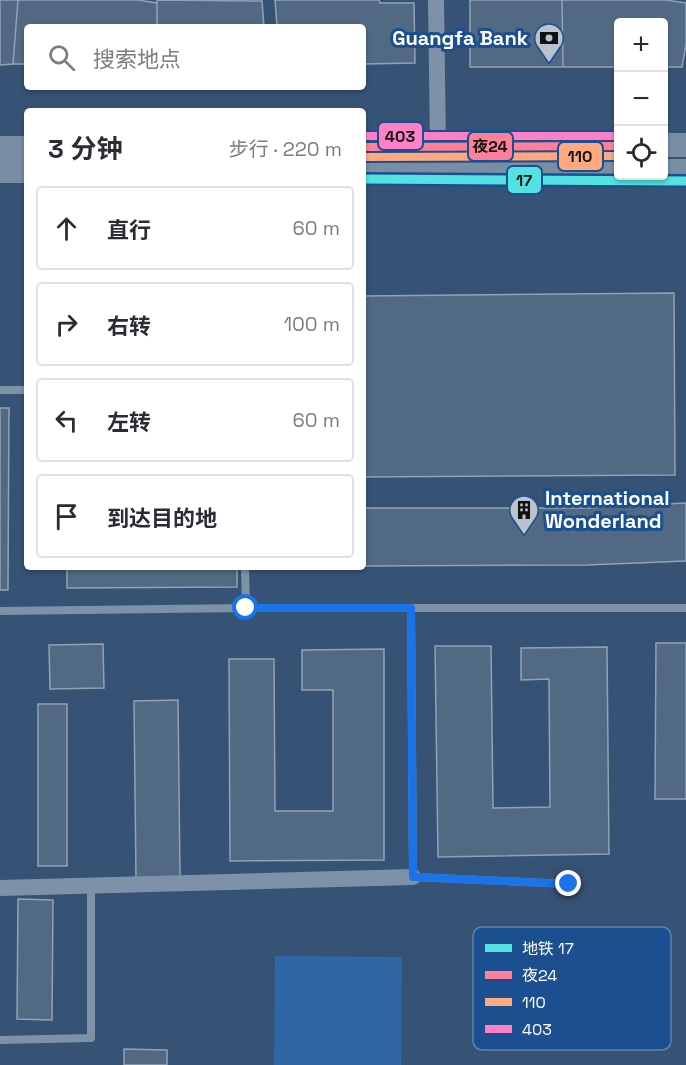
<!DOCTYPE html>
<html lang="zh">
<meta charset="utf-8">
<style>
body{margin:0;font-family:"Space Grotesk","Noto Sans SC",sans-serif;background:#f7f7f7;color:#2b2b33}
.controls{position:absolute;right:18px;top:18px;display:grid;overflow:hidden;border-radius:6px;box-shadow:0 2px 4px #0004}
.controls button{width:54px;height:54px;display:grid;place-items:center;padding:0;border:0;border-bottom:2px solid #e1e1e2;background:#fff;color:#2b2b33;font:30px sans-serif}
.stop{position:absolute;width:18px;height:18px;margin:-14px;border:4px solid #1a73e8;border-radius:50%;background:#fff}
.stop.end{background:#1a73e8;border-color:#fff;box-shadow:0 2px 6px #0008}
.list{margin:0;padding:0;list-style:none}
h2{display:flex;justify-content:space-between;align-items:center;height:78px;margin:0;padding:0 24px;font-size:26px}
h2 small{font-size:20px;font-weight:400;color:#7c7c81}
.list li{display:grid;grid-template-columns:39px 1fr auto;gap:18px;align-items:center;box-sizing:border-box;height:84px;margin:0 12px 12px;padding:0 12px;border:2px solid #e1e1e2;border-radius:6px}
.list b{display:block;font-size:22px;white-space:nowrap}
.list em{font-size:20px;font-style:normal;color:#7c7c81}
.icon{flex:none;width:33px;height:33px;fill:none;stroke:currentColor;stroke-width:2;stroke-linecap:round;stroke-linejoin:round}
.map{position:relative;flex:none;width:686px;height:1065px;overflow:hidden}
.search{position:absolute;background:#fff;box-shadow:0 2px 4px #0004;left:24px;top:24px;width:342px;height:66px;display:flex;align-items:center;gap:15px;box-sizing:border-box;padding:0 21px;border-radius:6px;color:#7c7c81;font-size:22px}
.panel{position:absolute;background:#fff;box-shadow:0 2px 4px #0004;left:24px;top:108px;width:342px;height:462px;border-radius:6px}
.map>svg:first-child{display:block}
.green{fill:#2f66a5}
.building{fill:#526984;stroke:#92a2b6;stroke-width:1.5}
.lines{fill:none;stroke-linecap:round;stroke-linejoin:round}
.lane{stroke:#7d92a8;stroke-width:8}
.street{stroke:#7d92a8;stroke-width:16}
.secondary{stroke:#798da4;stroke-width:24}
.bus-1-casing{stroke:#1b4f8f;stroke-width:12}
.bus-2-casing{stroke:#1b4f8f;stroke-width:12}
.bus-3-casing{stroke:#1b4f8f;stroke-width:12}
.bus-1{stroke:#ff8098;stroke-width:8}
.bus-2{stroke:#ffa980;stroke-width:8}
.bus-3{stroke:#ff80c5;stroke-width:8}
.metro-1-casing{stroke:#1b4f8f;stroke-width:14}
.metro-1{stroke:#53e1e1;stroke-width:9}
.route{stroke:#1a73e8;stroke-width:8}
.labels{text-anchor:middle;stroke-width:6;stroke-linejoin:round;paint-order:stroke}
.poi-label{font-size:20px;font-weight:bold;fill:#fff;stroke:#1b4f8f;text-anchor:end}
.key{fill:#1b4f8f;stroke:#5f84b1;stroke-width:1.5}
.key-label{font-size:16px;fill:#fff}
.line-badge{stroke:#1b4f8f;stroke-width:2}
.pale-badge-label{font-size:16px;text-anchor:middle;font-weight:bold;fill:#111}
</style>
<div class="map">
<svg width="686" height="1065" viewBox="0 0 686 1065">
<rect width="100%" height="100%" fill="#365274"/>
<path class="green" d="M275,956L402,957L401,1065H274Z"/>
<path class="building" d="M0,0H18L13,64L0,65Z
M18,0H138L157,3V27H27V64H13Z
M157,0L262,1L264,27H157Z
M275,0H379L380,3H414L415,63L363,64V27H277Z
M470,0H562L563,67H470Z
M562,0H666L686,3V44L682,67H664V22H618V67H563Z
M674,293L675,475L363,477V296Z
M0,408H9L8,590H0Z
M686,503V561L587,565L363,566V508H587Z
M67,567H237V587L67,588Z
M656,643H686V799H655Z
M103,644L104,688L50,689L49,645Z
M435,646H491L493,808L550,807L549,679L521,680V648L607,647L609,854L438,857Z
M384,649V860L230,861L229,659H274L275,811H333V690H302V650Z
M178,700L180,878L136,879L134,701Z
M38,704H67V866H38Z
M18,899L53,900L52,1020L17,1019Z
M124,1049L167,1050V1065H124Z"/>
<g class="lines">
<path class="lane" d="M0,390H27
M245,567L246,608H686
M411,608L413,877L569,884
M0,611L246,608
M0,1040L91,1038V886"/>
<path class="street" d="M436,0L438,146
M0,888L413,877"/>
<path class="secondary" d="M664,145H686
M363,147L618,146
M0,148H27
M363,170L618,171
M0,171H27
M664,171H686"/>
<g class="bus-1-casing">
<path id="bus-1" d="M363,147L618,146"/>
</g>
<g class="bus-2-casing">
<path id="bus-2" d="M363,157L618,156"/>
</g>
<g class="bus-3-casing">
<path id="bus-3" d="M363,136H618"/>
</g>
<use href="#bus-1" class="bus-1"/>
<use href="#bus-2" class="bus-2"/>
<use href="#bus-3" class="bus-3"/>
<g class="metro-1-casing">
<path id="metro-1" d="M363,179L686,181"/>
</g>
<use href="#metro-1" class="metro-1"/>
</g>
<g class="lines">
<path class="route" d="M246,608H411L413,877L569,884"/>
</g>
<defs>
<g id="bank-pin" transform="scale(1.5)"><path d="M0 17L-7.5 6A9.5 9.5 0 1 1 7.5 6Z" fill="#b9c2ce" stroke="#1b4f8f"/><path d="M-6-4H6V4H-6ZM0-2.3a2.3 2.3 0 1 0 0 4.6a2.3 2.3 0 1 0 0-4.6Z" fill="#111"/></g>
<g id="building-pin" transform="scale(1.5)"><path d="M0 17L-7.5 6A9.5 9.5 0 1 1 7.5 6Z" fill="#b9c2ce" stroke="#1b4f8f"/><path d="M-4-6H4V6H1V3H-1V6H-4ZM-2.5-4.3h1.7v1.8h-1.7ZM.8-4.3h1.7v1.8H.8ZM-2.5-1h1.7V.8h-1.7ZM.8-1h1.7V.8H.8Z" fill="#111"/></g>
</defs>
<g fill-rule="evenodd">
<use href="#bank-pin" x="549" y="38"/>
<use href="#building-pin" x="524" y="510"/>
</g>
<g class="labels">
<g class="poi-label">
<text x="528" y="45">Guangfa Bank</text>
<text x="545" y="505" text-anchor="start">International<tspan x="545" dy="23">Wonderland</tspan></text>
</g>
</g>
<rect x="473" y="927" width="198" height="123" rx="9" class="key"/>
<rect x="485" y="944" width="27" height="8" fill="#53e1e1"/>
<rect x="485" y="971" width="27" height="8" fill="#ff8098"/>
<rect x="485" y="998" width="27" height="8" fill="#ffa980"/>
<rect x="485" y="1025" width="27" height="8" fill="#ff80c5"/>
<g class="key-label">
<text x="522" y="954">地铁 17</text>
<text x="522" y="981">夜24</text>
<text x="522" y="1008">110</text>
<text x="522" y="1035">403</text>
</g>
<g class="line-badge">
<rect x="378" y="122" width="45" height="28" rx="6" fill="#ff80c5"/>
<rect x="468" y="132" width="45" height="29" rx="6" fill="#ff8098"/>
<rect x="558" y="142" width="45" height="29" rx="6" fill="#ffa980"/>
<rect x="507" y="166" width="35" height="28" rx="6" fill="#53e1e1"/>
</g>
<g class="pale-badge-label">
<text x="400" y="142">403</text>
<text x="490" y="152">夜24</text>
<text x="580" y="162">110</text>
<text x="524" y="186">17</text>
</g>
</svg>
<div class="controls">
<button>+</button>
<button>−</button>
<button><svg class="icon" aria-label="locate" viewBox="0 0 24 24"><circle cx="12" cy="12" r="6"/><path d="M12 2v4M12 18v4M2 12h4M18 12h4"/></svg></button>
</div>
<div class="stop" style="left:246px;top:608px"></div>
<div class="stop end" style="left:569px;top:884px"></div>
<div class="search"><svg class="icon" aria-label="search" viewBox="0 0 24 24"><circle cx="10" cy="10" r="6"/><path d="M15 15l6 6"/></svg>搜索地点</div>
<section class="panel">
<h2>3 分钟<small>步行 · 220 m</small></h2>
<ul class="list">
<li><svg class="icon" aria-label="ahead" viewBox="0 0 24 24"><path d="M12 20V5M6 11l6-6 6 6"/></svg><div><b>直行</b></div><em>60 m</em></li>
<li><svg class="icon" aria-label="right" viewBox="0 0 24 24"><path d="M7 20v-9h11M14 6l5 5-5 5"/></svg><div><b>右转</b></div><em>100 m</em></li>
<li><svg class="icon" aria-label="left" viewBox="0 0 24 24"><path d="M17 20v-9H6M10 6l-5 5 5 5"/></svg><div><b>左转</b></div><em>60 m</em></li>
<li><svg class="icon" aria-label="arrive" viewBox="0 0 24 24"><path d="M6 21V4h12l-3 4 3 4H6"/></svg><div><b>到达目的地</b></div></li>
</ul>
</section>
</div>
